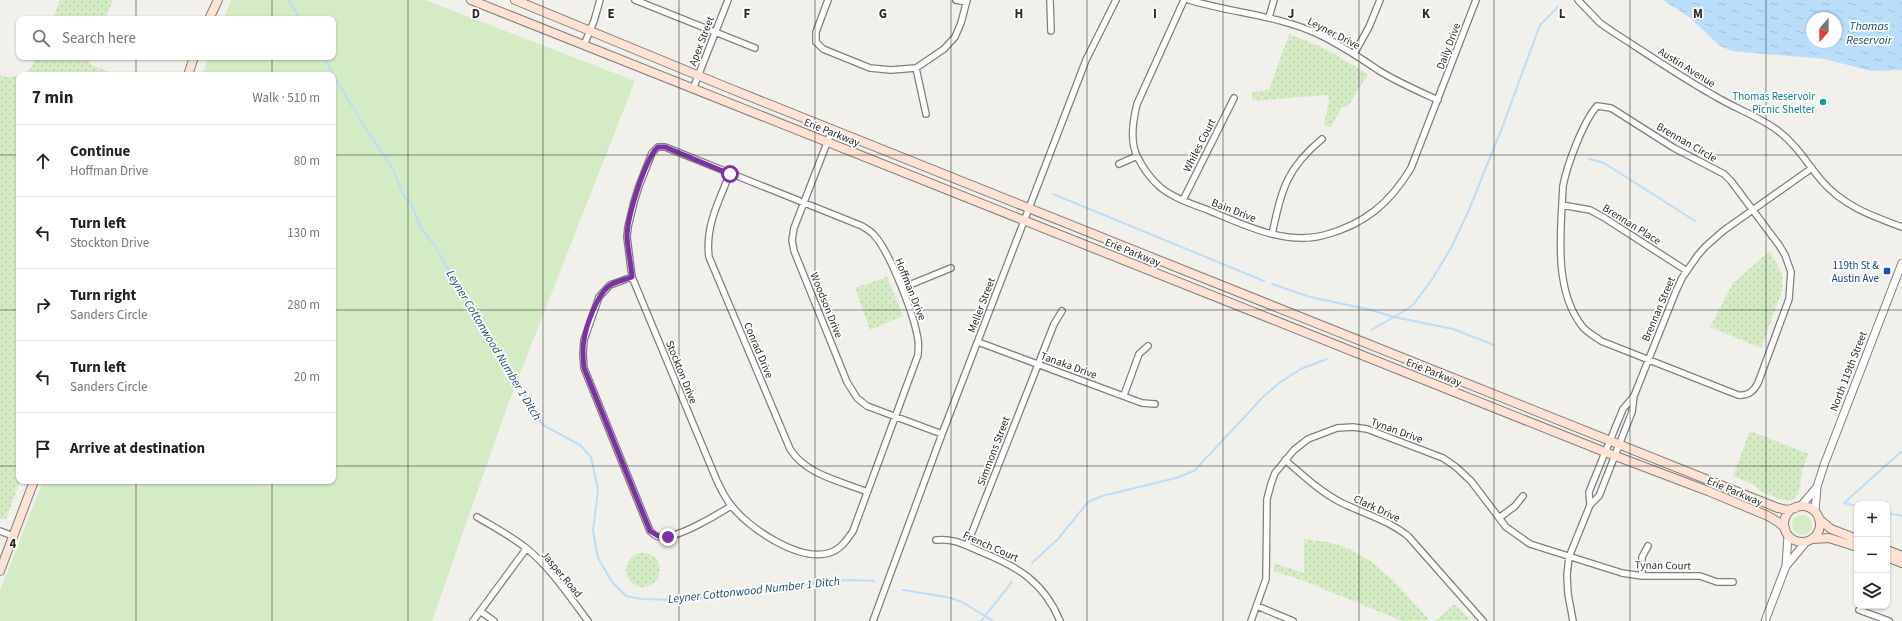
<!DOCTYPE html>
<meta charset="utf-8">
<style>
body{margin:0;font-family:"Source Sans 3",sans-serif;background:#f6f6f6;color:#222}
.controls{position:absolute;right:12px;bottom:12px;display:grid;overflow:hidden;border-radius:8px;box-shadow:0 1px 3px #0004}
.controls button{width:36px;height:36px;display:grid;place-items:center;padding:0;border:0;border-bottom:1px solid #e0e0e0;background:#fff;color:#222;font:20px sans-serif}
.compass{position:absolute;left:1806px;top:12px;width:36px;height:36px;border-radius:50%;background:#fff;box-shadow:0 1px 3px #0004;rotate:201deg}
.stop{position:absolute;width:12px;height:12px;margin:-9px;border:3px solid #7d32a4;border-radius:50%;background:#fff}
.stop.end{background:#7d32a4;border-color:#fff;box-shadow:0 1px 4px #0008}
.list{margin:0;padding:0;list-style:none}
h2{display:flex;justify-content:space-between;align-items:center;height:52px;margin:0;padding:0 16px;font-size:17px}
h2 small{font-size:13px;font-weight:400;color:#767676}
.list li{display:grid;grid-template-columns:26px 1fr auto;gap:12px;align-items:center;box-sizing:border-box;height:72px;padding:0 16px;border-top:1px solid #e0e0e0}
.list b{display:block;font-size:15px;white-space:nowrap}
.list p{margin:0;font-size:13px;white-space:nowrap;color:#767676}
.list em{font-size:13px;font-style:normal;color:#767676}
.icon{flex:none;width:22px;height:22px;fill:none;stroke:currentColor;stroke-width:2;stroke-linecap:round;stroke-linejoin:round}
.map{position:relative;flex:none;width:1902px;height:621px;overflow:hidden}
.search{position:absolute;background:#fff;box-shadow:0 1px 3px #0004;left:16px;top:16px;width:320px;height:44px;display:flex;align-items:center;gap:10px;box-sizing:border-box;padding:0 14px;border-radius:8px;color:#767676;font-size:15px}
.panel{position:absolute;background:#fff;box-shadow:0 1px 3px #0004;left:16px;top:72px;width:320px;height:412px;border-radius:8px}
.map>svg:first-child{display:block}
.green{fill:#d4ecc4}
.park{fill:url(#park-dots)}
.water{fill:url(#water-ripples);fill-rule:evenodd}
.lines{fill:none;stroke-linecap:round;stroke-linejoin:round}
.stream{stroke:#b8defb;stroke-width:2}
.minor-casing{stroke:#807e7a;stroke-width:8}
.tertiary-casing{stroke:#807e7a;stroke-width:9}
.secondary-casing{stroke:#807e7a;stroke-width:10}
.minor{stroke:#fff;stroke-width:5.5}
.tertiary{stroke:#fff;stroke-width:7}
.secondary{stroke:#fee2d3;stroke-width:8}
.route{stroke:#7d32a4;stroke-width:5}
.grid{fill:none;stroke:#2b2a28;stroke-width:1;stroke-opacity:0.55}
.culture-dot{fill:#0f9aa8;stroke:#fff;stroke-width:1.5}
.transit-dot{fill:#1a4fb4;stroke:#fff;stroke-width:1.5}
.labels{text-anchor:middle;stroke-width:3.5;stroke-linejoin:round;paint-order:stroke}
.street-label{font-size:11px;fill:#2b2a28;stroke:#fff}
.culture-label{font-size:11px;fill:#0d838f;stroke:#fff;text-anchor:end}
.transit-label{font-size:11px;fill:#164399;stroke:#fff;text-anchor:end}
.water-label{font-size:12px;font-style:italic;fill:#144d6f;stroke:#fff}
.grid-label{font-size:13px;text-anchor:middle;font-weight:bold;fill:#2b2a28;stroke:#fff;stroke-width:3.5;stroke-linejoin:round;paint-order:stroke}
</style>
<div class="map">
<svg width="1902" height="621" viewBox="0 0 1902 621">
<defs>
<pattern id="park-dots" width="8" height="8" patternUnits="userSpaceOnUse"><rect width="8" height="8" fill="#d4ecc4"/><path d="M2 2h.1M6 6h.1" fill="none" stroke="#b6cba8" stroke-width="1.8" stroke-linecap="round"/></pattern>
<pattern id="water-ripples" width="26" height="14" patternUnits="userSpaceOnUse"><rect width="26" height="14" fill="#b8defb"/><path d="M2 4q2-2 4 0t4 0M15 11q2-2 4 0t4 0" fill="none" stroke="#9ebfd7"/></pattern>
</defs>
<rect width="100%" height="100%" fill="#f1f0eb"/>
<path class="green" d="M231,0H425L635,81L508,404L432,621H0V591L43,481H333V75H202L209,57H333V19H224Z
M1792 525a10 10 0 1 1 20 0a10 10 0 1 1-20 0Z"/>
<path class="park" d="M60,0H113L105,19H53Z
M1289,34L1324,48L1368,74L1349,105L1342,107L1331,127L1324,125L1329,100L1327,95L1253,101L1251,92L1269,90Z
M37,57H91L89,64L116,75H22L30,69Z
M0,75L8,77L19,76L20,481L6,519H0Z
M1770,251L1782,274V291L1761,348L1710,327L1733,283Z
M887,277L903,316L870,330L855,288Z
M1750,431L1809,454C1806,459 1803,466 1802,472C1800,484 1803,492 1791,501L1782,500L1762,492L1752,484L1733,476Z
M1304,539C1313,540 1323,541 1332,543C1375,554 1402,590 1430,621H1402L1307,582L1274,571V563L1304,573Z
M626 570a17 17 0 1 1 34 0a17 17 0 1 1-34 0Z
M1455,604L1471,621H1435Z"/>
<path class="water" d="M1663,0H1902V70L1871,71L1825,59L1732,51L1720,46L1689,17ZM1812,18H1836V42H1812Z"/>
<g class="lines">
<path class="stream" d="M289,0L300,19
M323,57L361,121L393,169L404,197L411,203L422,230L434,244L473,314L522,390L533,412L543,425L580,445L591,457L598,490L593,531L598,558L612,582L626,596L642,599L679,600L719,596L823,582L848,580L874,581
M1589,159L1604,163L1695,221
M1053,194L1264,281
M1272,284L1310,297L1367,309L1394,317L1412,306L1431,281L1451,248L1468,212L1502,128L1540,25L1558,7
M1371,330L1394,317L1453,329L1494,345
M1844,503L1902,451
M1844,503L1857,506
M1887,513L1902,516
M1032,563L1058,539L1088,502L1102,496L1176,478L1194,471L1263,397L1279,383L1301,369L1327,359
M903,590L947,597L962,602L993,621
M981,621L1012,582"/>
<g class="minor-casing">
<path id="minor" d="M635,0L755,48
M828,0L816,32V42L823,49L870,68L891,70L916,68L944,49L955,37L961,23L967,0
M956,0L966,2
M1050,0L1051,31
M1184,0L1137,104C1133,120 1129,142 1138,158C1143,168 1151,179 1160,187C1173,198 1192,204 1208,210C1244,225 1286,246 1325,235C1365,224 1390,203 1411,168L1476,0
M1189,0C1232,13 1277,15 1318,34C1339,44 1359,57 1378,70C1397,82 1418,91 1438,100
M1578,0L1600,23L1613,32C1646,53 1679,76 1713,95C1734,108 1758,116 1777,130C1796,144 1807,163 1821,180C1843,206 1872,216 1902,227
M1269,17L1274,0
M584,45L594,21L600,0
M1354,54L1369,27L1380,0
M916,68L926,114
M693,89L728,0
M1597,106L1611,108L1674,148L1724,174L1731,181L1779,245L1785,255L1791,272L1789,299L1758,383C1753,392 1748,396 1738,395L1601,341C1595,336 1586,332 1582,326C1553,289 1561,230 1563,186C1567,165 1583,122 1597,106Z
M832,130L794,228L792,240L794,251L847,382L857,398L867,406L942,434
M658,147H665L862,226C866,229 871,231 874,235C890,252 915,317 918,340C919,345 918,350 918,355L853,531C847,540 840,550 829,553C799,562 748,528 731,505C725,498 721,489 717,481L632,277L627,237L628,227L634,202L639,186L652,153Z
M1119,164L1137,156
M730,173C719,201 705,226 709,257L790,449C806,475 841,481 867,492
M1183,200L1234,98
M1562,205L1590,210L1603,217L1687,271
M1272,234C1282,189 1286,169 1322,139
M632,277L610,285L599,297L584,340L583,354L584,368L650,531C653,534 656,537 660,537C677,539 717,515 731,506
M902,288L951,268
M978,342L1142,403L1155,404
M1124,395L1139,354L1148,346
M1285,460C1303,475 1320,492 1342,503C1365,514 1388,520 1408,536L1483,621
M1590,505L1589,492L1602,460L1623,409L1634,396
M477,517C494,527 511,536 526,548C551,568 569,596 588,621
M1499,518L1515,506L1523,496
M0,531L13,536
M936,540C953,538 963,544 979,551C1017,566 1044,582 1060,621
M967,545L1054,324L1062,311
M1642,576V557L1648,546
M1257,606L1293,621
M1859,610L1889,621
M480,611L494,621
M473,621L526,549
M873,621L942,434L1086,60L1116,0
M1251,621L1266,579L1267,499L1271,484L1275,473L1294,450L1308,439L1337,428L1353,427L1367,429L1443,458L1456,467L1471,481L1506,527L1530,544L1622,573L1642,576H1700L1717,582H1733
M1573,621L1568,594L1567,575L1569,557L1590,505L1599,496L1632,412L1634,396L1676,291L1682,278L1698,255L1705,247L1723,231L1812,168"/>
</g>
<g class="tertiary-casing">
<path id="tertiary" d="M1801,506L1817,487
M1815,511L1817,487L1824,465L1902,263
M1786,566L1788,536
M1765,621L1786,566L1806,542"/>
</g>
<g class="secondary-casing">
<path id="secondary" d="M471,0L1605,452L1708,491L1768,516L1778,522L1785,528
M515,0L731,89L1778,508L1787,510L1795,508
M209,19L218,0
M188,75L194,57
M1784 524a18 18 0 1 1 36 0a18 18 0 1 1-36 0Z
M1819,519L1831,529L1857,539
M1813,539L1829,538L1857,547
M1887,550L1902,556
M1887,557L1902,563
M0,571L34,481"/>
</g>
<use href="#minor" class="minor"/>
<use href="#tertiary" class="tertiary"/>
<use href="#secondary" class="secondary"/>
</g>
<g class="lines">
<path class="route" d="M668,537L658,536L650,531L584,368C583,359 582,349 584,340C586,326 597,295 609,286C615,281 625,280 632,277C631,264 628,251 627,237C627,217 643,167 655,150L658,147H665L730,174"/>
</g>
<path class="grid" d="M136,0V19M272,0V19M408,0V621M543,0V621M679,0V621M815,0V621M951,0V621M1087,0V621M1223,0V621M1359,0V621M1494,0V621M1630,0V621M1766,0V621M136,57V75M272,57V75M0,155H19M333,155H1902M0,310H19M333,310H1902M0,466H19M333,466H1902M136,481V621M272,481V621"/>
<circle class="culture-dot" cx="1823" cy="102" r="4"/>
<rect class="transit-dot" x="1883" y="267" width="8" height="8" rx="2"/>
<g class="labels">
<g class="street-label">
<text transform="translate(1334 33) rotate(27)" y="4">Leyner Drive</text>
<text transform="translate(701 41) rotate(-69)" y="4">Apex Street</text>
<text transform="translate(1448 46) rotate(-69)" y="4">Daily Drive</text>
<text transform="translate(1687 67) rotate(32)" y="4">Austin Avenue</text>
<text transform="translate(832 132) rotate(22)" y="4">Erie Parkway</text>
<text transform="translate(1687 142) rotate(30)" y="4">Brennan Circle</text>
<text transform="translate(1199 145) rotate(-63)" y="4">Whiles Court</text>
<text transform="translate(1234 210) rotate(21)" y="4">Bain Drive</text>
<text transform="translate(1632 224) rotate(32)" y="4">Brennan Place</text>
<text transform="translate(1133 252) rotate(22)" y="4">Erie Parkway</text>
<text transform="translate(911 289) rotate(68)" y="4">Hoffman Drive</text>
<text transform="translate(827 305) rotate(68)" y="4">Woodson Drive</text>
<text transform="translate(981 305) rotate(-69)" y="4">Meller Street</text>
<text transform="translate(1658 309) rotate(-67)" y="4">Brennan Street</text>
<text transform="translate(759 350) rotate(67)" y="4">Conrad Drive</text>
<text transform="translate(1069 365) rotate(20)" y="4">Tanaka Drive</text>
<text transform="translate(1848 371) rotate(-69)" y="4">North 119th Street</text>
<text transform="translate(682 372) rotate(68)" y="4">Stockton Drive</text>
<text transform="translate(1434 372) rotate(22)" y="4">Erie Parkway</text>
<text transform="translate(1397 430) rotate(20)" y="4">Tynan Drive</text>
<text transform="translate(993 451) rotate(-69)" y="4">Simmons Street</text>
<text transform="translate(1735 491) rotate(23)" y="4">Erie Parkway</text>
<text transform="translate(1377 508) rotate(25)" y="4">Clark Drive</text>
<text transform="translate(991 546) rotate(24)" y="4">French Court</text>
<text transform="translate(1663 565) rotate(1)" y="4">Tynan Court</text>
<text transform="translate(562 574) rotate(50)" y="4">Jasper Road</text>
</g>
<g class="culture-label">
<text x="1815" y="100">Thomas Reservoir<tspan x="1815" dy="13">Picnic Shelter</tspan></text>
</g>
<g class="transit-label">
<text x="1879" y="269">119th St &amp;<tspan x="1879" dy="13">Austin Ave</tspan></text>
</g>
<g class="water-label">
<text x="1869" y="30">Thomas<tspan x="1869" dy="14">Reservoir</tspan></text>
<text transform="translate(494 345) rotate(59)" y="4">Leyner Cottonwood Number 1 Ditch</text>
<text transform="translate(754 590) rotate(-6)" y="4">Leyner Cottonwood Number 1 Ditch</text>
</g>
</g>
<g class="grid-label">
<text x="476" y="18">D</text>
<text x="611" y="18">E</text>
<text x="747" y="18">F</text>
<text x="883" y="18">G</text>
<text x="1019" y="18">H</text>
<text x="1155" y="18">I</text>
<text x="1291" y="18">J</text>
<text x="1426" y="18">K</text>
<text x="1562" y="18">L</text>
<text x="1698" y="18">M</text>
<text x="13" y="548">4</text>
</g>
</svg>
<div class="controls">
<button>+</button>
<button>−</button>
<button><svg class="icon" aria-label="layers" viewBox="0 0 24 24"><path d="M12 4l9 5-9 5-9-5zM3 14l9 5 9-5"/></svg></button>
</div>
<svg class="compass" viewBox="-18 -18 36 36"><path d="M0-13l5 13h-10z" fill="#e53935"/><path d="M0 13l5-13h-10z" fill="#767676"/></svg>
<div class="stop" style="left:730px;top:174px"></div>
<div class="stop end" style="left:668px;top:537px"></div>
<div class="search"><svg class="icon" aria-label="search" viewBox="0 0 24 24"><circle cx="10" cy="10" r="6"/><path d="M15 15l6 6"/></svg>Search here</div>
<section class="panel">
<h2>7 min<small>Walk · 510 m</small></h2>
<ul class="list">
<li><svg class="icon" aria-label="ahead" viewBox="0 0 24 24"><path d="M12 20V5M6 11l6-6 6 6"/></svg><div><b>Continue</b><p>Hoffman Drive</p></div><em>80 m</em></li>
<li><svg class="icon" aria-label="left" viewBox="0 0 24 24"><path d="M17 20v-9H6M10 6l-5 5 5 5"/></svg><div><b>Turn left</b><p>Stockton Drive</p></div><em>130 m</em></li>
<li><svg class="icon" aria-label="right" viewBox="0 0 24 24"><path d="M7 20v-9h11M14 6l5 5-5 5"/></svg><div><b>Turn right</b><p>Sanders Circle</p></div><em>280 m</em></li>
<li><svg class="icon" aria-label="left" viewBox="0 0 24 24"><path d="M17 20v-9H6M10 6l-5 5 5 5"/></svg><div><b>Turn left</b><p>Sanders Circle</p></div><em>20 m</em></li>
<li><svg class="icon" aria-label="arrive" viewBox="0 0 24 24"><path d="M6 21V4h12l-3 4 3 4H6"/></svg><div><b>Arrive at destination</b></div></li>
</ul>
</section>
</div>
